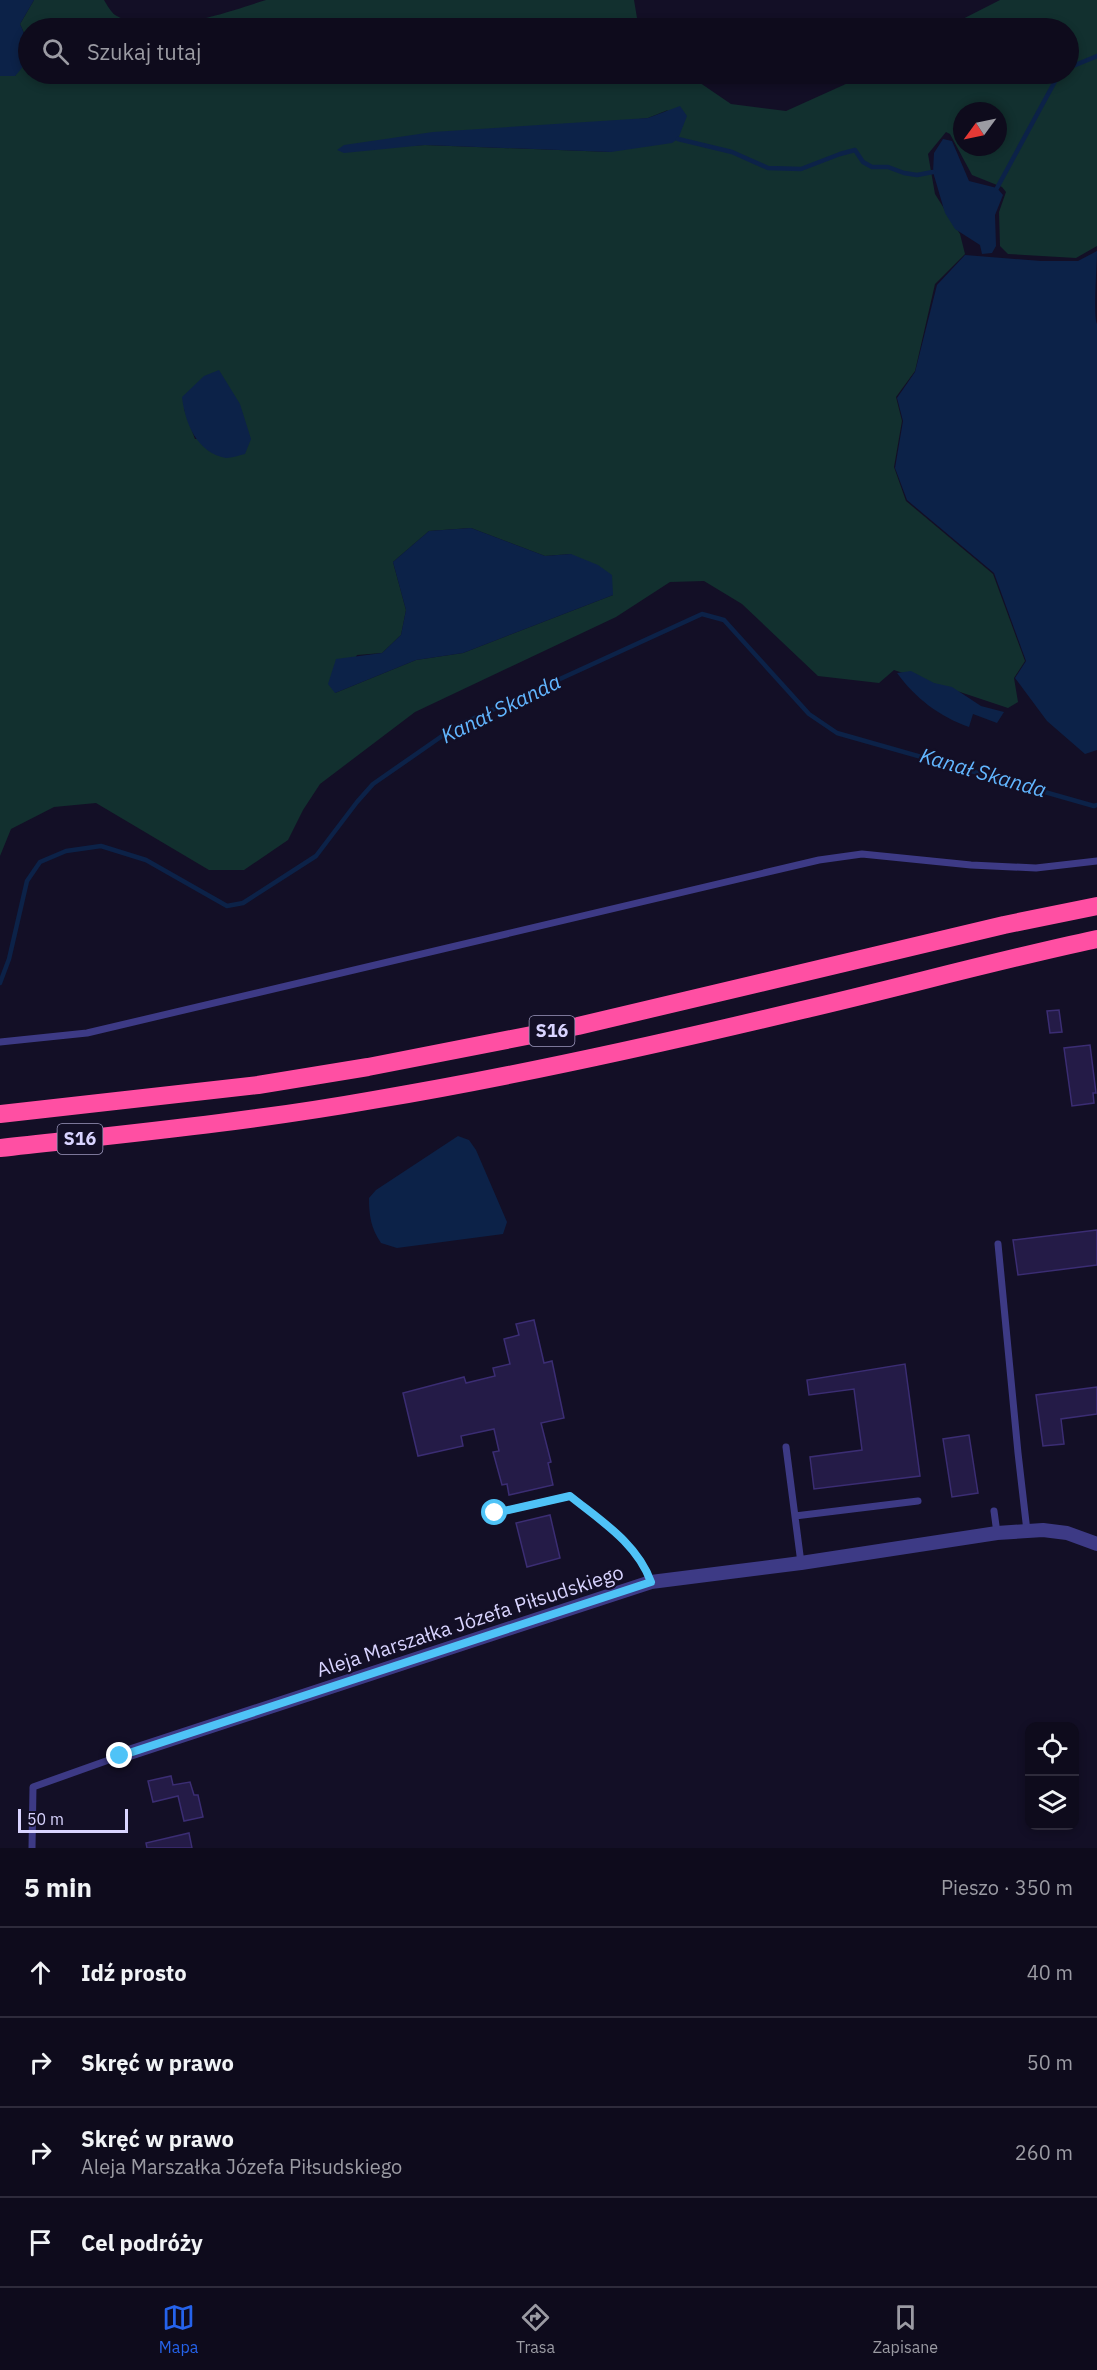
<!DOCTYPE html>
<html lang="pl">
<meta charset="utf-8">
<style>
body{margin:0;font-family:"IBM Plex Sans",sans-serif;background:#171425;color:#f1f3f6}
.controls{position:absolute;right:18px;bottom:18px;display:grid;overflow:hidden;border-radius:12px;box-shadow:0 3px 9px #0003}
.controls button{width:54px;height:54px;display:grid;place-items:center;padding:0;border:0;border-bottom:2px solid #2e2b3b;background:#0e0b1c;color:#f1f3f6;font:30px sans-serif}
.compass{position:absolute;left:953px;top:102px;width:54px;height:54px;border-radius:50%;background:#0e0b1c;box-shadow:0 3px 9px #0003;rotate:237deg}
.scale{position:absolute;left:18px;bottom:15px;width:110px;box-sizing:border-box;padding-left:6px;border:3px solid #d9d4ff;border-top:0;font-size:16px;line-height:21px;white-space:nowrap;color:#d9d4ff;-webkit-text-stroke:4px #130f26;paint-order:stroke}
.stop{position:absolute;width:18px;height:18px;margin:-14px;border:4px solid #4fc3f7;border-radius:50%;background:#fff}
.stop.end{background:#4fc3f7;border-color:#fff;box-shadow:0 2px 6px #0008}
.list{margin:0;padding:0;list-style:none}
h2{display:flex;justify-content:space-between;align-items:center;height:78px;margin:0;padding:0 24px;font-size:26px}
h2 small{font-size:20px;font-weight:400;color:#9b9ba3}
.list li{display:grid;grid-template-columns:39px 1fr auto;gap:18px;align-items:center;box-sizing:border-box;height:90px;padding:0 24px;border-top:2px solid #2e2b3b}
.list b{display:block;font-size:22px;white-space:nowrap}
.list p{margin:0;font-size:20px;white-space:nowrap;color:#9b9ba3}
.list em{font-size:20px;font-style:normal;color:#9b9ba3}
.icon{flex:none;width:33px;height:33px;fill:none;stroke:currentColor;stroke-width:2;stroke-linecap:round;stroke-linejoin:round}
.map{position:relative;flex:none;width:1097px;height:1848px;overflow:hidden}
.search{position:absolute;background:#0e0b1c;box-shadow:0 3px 9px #0003;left:18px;right:18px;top:18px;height:66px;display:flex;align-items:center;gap:15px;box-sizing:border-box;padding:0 21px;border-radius:33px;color:#9b9ba3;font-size:22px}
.sheet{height:438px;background:#0e0b1c}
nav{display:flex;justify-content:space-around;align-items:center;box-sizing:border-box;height:84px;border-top:2px solid #2e2b3b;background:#0e0b1c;font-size:16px;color:#9b9ba3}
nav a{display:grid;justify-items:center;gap:3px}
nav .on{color:#2563eb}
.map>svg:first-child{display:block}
.green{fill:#12302f;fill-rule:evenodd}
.water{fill:#0c2248}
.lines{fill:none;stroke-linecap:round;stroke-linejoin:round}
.stream{stroke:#0c2248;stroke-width:4.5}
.building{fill:#241b47;stroke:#3b2d73;stroke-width:1.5}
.lane{stroke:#3d3a85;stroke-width:7}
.street{stroke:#3d3a85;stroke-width:14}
.highway{stroke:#ff4fa3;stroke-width:18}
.route{stroke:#4fc3f7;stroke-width:8}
.labels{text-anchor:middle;stroke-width:4.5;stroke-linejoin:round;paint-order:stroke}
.shield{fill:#130f26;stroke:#9e99be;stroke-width:1.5}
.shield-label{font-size:18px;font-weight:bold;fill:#d9d4ff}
.street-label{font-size:20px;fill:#d9d4ff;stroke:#130f26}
.water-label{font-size:21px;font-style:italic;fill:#62b6ff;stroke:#130f26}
</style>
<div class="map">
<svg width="1097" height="1848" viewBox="0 0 1097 1848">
<rect width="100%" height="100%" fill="#130f26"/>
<path class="green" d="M34,0H104C107,5 111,12 115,15C156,39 224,13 266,0H634L637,18L644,28H28V74H687L731,104L786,111L868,74H1068V28H945L1000,0H1097V246L1076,258L1008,254L1000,246L999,212L1006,192L1002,187L972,175L950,134L946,132L928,154L935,194L960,234L965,254L935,284L915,371L896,397L902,421L894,467L906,501L993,574L1025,661L1014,678L1018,702L1008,708L894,670L879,683L818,676L742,604L704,581L670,582L616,617L415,712L320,784L303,810L288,840L244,870H209L96,803L54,807L11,829L0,856V76H15L28,42L20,24ZM668,110L611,152L425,145L390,147L648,118ZM962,111H998V147H962ZM184,409L251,439H195ZM471,528L545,556L571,554L613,595L463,653L416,660L335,693L357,655L382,653L401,635L406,610L393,562L429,531Z"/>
<path class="water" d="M0,0H34L20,24C29,44 32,59 15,76H0Z
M680,106L687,116L678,139L672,143L611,152L425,145L344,153L337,150L344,145L433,132L648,118Z
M943,139L952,141L969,181L997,188L1003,195L995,215L996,246L992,253L982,254L980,245L955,229L945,213L933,172L934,153Z
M1097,251C1097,264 1093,317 1097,324V750L1085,754L1047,721L1015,678L1026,661L994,573L907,500L895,468L903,421L897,398L915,372L937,285L965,255L1041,261H1078Z
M219,370L240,404L251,439L245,454C240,455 232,458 226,458C197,453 185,423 182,397L204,376Z
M471,528L545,556L571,554L598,565L612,575L613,595L463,653L416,660L335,693L328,684L336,659L382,653L401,635L406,610L393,562L429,531Z
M911,671L934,683L952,687L981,706L1004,712L997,723L973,714L969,727C940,717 915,698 897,673Z
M458,1136L469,1140L476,1150L507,1222L503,1234L397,1248L381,1243C371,1228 369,1216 369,1198L376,1190Z"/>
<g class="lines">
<path class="stream" d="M1068,68L1097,56
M678,139L732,152L768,168L801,169L840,154L855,150L863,162L872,167H888L904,173L917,175L933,172
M997,188L1059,74
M0,983L9,959L27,881L40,862L66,851L101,846L146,860L227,906L243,903L316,856L357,802L373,784L455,727L702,614L724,620L809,714L837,733L1094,806L1097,805"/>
</g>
<path class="building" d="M1059,1010L1062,1032L1050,1033L1047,1011Z
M1090,1045L1096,1093H1093L1094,1103L1072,1106L1064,1048Z
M1097,1230V1265L1018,1275L1013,1240Z
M534,1320L544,1363L552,1361L564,1418L541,1423L551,1462L548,1463L553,1485L509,1495L507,1484L502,1485L493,1452L499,1451L494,1429L461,1436L463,1446L418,1456L403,1393L464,1377L466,1383L495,1376L493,1368L510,1364L504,1339L519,1335L516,1324Z
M905,1364L920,1476L814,1489L810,1457L862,1450L854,1389L809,1395L807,1380Z
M1097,1387V1414L1061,1419L1064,1444L1043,1446L1036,1395Z
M969,1435L978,1493L952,1497L943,1439Z
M550,1515L560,1558L527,1567L516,1523Z
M171,1776L173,1785L190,1782L194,1795H198L203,1817L184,1821L178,1796L153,1802L148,1781Z
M189,1833L192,1848H147L146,1843Z"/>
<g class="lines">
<path class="lane" d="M0,1042L87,1033L819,860L862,854L971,865L1036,868L1097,861
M998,1244L1018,1453L1027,1531
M786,1447L801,1563
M994,1511L997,1533
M495,1513L570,1496C601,1521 637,1543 651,1582
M795,1516L918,1501
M32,1848L33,1787L120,1756"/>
<path class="street" d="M120,1756L651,1582L801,1563L997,1533L1043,1530L1067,1533L1097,1544"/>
<path class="highway" d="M0,1114L258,1085L368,1067L578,1026L1004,925L1097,906
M0,1148C124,1134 250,1122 373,1100C517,1076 660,1044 802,1010C901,987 998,960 1097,939"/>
</g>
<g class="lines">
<path class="route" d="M120,1756L651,1582C637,1543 601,1521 570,1496L495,1513"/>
</g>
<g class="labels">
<g class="shield">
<rect x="529.5" y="1016" width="45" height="30" rx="4.5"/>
<rect x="57.5" y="1124" width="45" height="30" rx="4.5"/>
</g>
<g class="shield-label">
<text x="552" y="1037">S16</text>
<text x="80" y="1145">S16</text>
</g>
<g class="street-label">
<text transform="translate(470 1621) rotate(-18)" y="7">Aleja Marszałka Józefa Piłsudskiego</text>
</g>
<g class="water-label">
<text transform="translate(501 709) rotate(-26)" y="7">Kanał Skanda</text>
<text transform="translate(983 773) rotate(16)" y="7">Kanał Skanda</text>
</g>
</g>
</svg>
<div class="controls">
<button><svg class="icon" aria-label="locate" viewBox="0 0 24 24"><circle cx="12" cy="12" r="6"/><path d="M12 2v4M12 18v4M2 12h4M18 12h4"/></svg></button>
<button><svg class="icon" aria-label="layers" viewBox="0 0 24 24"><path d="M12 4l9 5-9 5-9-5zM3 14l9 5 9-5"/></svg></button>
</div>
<svg class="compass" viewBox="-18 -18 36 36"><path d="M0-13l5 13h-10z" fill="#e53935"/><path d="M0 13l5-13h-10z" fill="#9b9ba3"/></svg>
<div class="scale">50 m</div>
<div class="stop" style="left:495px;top:1513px"></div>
<div class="stop end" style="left:120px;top:1756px"></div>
<div class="search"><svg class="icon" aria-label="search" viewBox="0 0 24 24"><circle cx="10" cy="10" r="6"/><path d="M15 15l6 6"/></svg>Szukaj tutaj</div>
</div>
<section class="sheet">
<h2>5 min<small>Pieszo · 350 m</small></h2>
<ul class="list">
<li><svg class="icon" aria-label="ahead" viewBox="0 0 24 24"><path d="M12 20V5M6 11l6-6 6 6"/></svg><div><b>Idź prosto</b></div><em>40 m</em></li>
<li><svg class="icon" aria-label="right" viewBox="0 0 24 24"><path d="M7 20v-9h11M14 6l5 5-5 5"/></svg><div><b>Skręć w prawo</b></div><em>50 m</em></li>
<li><svg class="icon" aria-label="right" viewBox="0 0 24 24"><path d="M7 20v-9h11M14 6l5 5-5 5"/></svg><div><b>Skręć w prawo</b><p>Aleja Marszałka Józefa Piłsudskiego</p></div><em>260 m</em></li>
<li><svg class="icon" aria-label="arrive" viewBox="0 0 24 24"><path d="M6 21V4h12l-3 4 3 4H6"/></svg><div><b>Cel podróży</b></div></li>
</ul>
</section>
<nav>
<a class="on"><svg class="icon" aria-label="map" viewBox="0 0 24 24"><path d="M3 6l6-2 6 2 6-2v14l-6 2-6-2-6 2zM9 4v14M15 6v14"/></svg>Mapa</a>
<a><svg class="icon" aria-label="directions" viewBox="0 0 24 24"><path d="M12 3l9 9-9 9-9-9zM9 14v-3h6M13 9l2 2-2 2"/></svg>Trasa</a>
<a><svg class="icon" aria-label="saved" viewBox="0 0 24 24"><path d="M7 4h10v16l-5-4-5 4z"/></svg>Zapisane</a>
</nav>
